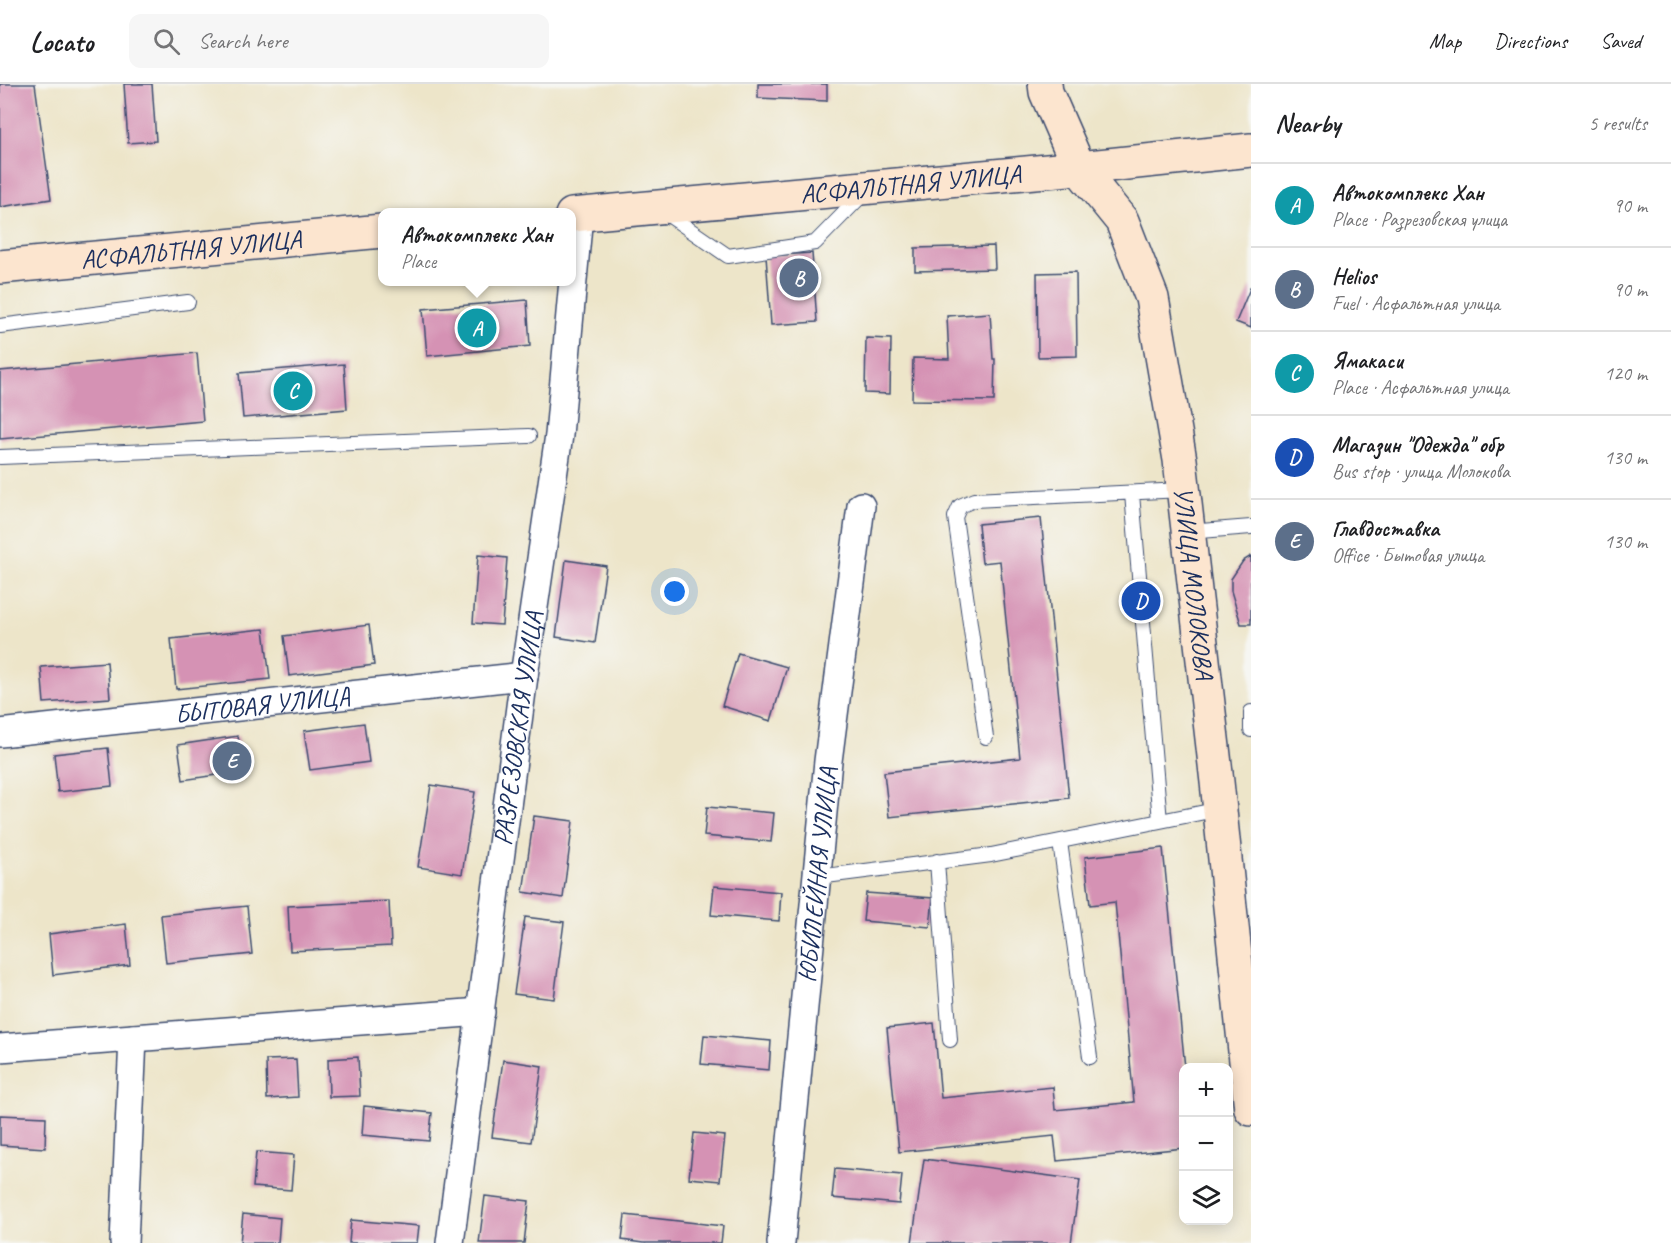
<!DOCTYPE html>
<meta charset="utf-8">
<style>
body{margin:0;font-family:Caveat,sans-serif;background:#f6f6f6;color:#202124}
.controls{position:absolute;right:18px;bottom:18px;display:grid;overflow:hidden;border-radius:12px;box-shadow:0 3px 15px #0003}
.controls button{width:54px;height:54px;display:grid;place-items:center;padding:0;border:0;border-bottom:2px solid #e0e0e0;background:#fff;color:#202124;font:30px sans-serif}
.you{position:absolute;left:675px;top:508px;width:21px;height:21px;margin:-15px;border:4px solid #fff;border-radius:50%;background:#1a73e8;box-shadow:0 0 0 9px #1a73e833}
.badge{display:grid;place-items:center;width:39px;height:39px;border-radius:50%;background:#111827;color:#fff;font-size:20px;font-weight:700}
.pin{position:absolute;translate:-50% -50%;border:3px solid #fff;box-shadow:0 2px 6px #0006}
.popup{position:absolute;left:378px;top:124px;width:198px;height:78px;box-sizing:border-box;display:grid;place-content:center;border-radius:12px;background:#fff;filter:drop-shadow(0 2px 4px #0005);font-size:20px;white-space:nowrap;color:#757577}
.popup b{font-size:22px;color:#202124}
.popup::after{content:'';position:absolute;left:50%;top:100%;margin-left:-12px;border:12px solid transparent;border-top-color:#fff}
.list{margin:0;padding:0;list-style:none}
h2{display:flex;justify-content:space-between;align-items:center;height:78px;margin:0;padding:0 24px;font-size:26px}
h2 small{font-size:20px;font-weight:400;color:#757577}
.list li{display:grid;grid-template-columns:39px 1fr auto;gap:18px;align-items:center;box-sizing:border-box;height:84px;padding:0 24px;border-top:2px solid #e0e0e0}
.list b{display:block;font-size:22px;white-space:nowrap}
.list p{margin:0;font-size:20px;white-space:nowrap;color:#757577}
.list em{font-size:20px;font-style:normal;color:#757577}
.icon{flex:none;width:33px;height:33px;fill:none;stroke:currentColor;stroke-width:2;stroke-linecap:round;stroke-linejoin:round}
.map{position:relative;flex:none;width:1251px;height:1159px;overflow:hidden}
header{display:flex;align-items:center;gap:36px;box-sizing:border-box;height:84px;padding:0 30px;background:#fff;border-bottom:2px solid #e0e0e0}
header strong{font-size:28px}
nav{display:flex;gap:33px;margin-inline-start:auto;font-size:21px}
.search{width:420px;height:54px;background:#f6f6f6;display:flex;align-items:center;gap:15px;box-sizing:border-box;padding:0 21px;border-radius:12px;color:#757577;font-size:22px}
main{display:flex}
aside{flex:1;background:#fff}
.map>svg:first-child{display:block}
.building{fill:#d592b4}
.lines{fill:none;stroke-linecap:round;stroke-linejoin:round}
.lane-casing{stroke:#3a4a6e;stroke-width:16}
.street-casing{stroke:#3a4a6e;stroke-width:30}
.secondary-casing{stroke:#3a4a6e;stroke-width:36}
.lane{stroke:#fff;stroke-width:14}
.street{stroke:#fff;stroke-width:27}
.secondary{stroke:#fce5cf;stroke-width:33}
.labels{text-anchor:middle;stroke-width:6;stroke-linejoin:round;paint-order:stroke}
.street-label{font-size:26px;fill:#1b2f5e;stroke:#f6f6f2}
</style>
<header>
<strong>Locato</strong>
<div class="search"><svg class="icon" aria-label="search" viewBox="0 0 24 24"><circle cx="10" cy="10" r="6"/><path d="M15 15l6 6"/></svg>Search here</div>
<nav><a>Map</a><a>Directions</a><a>Saved</a></nav>
</header>
<main>
<div class="map">
<svg width="1251" height="1159" viewBox="0 0 1251 1159">
<rect width="100%" height="100%" fill="#f6f6f2"/>
<filter id="ink" filterUnits="userSpaceOnUse"><feTurbulence type="fractalNoise" baseFrequency=".0167" numOctaves="2"/><feDisplacementMap in="SourceGraphic" scale="12" xChannelSelector="R" yChannelSelector="G"/><feConvolveMatrix kernelMatrix="1 2 1 2 8 2 1 2 1" color-interpolation-filters="sRGB"/></filter>
<filter id="wash" filterUnits="userSpaceOnUse"><feTurbulence type="fractalNoise" baseFrequency=".008" numOctaves="4" result="noise"/><feDisplacementMap in="SourceGraphic" scale="24" xChannelSelector="R" yChannelSelector="G"/><feGaussianBlur stdDeviation="1.35" result="paint"/><feColorMatrix in="noise" values="0 0 0 0 0 0 0 0 0 0 0 0 0 0 0 0 0 1.4 0 .05"/><feComposite in="paint" operator="in"/></filter>
<g filter="url(#wash)">
<rect width="100%" height="100%" fill="#ede5c9"/>
<g id="blocks">
<path class="building" d="M0,0H35L51,115L0,123Z
M124,0H152L156,57L128,59Z
M758,0H827V17L758,14Z
M994,162L995,185L915,187V164Z
M812,169L817,238L771,241L766,172Z
M1076,188L1077,272L1038,273L1037,189Z
M1251,202V244L1236,238Z
M527,216L530,262L427,272L423,225Z
M990,229L993,275H995L994,317L912,316L913,274L949,275L947,232Z
M866,254L891,255L890,310L865,309Z
M197,269L203,337L0,355V287Z
M344,280L347,325L243,334L239,289Z
M1041,434L1069,714L889,733L884,688L1020,674L1000,477L982,479L978,440Z
M478,471L507,474L502,541L473,539Z
M1251,472V540H1241L1231,507V495L1243,477Z
M566,476L606,482L595,559L556,553Z
M369,541L374,581L289,592L284,552Z
M264,545L270,595L176,605L171,555Z
M738,569L787,583L771,637L722,622Z
M107,578L110,614L44,619L41,583Z
M364,639L369,678L310,686L304,647Z
M238,652L243,687L183,696L178,661Z
M108,664L112,702L58,708L54,670Z
M431,701L475,708L462,790L418,783Z
M707,723L774,729L771,758L704,752Z
M534,732L573,737L563,814L523,808Z
M1163,764L1185,984L1184,1064L1057,1077L1054,1052L899,1068L887,944L934,939L941,1014L1053,1003L1055,1026L1134,1018L1115,818L1090,821L1085,773Z
M714,802L781,808L779,837L711,831Z
M866,809L933,814L930,843L863,837Z
M389,817L391,862L290,867L288,822Z
M247,822L252,870L166,879L161,831Z
M525,833L564,838L554,915L514,910Z
M126,840L130,881L53,891L49,850Z
M704,951L771,957L769,986L701,980Z
M358,973L360,1012L329,1013L328,975Z
M296,975L298,1013L267,1015L266,976Z
M503,976L542,982L531,1058L492,1053Z
M364,1022L432,1029L429,1057L362,1051Z
M0,1031L46,1033L45,1064L0,1061Z
M694,1049L725,1052L720,1097L689,1094Z
M256,1068L294,1071L291,1106L253,1103Z
M924,1075L1080,1096L1071,1159H912Z
M835,1085L902,1091L899,1120L832,1114Z
M485,1112L529,1117L524,1159H479Z
M243,1130L280,1134L278,1159H240Z
M625,1131L723,1142L721,1159H643L622,1156Z
M351,1136L419,1142L417,1159H349Z"/>
</g>
</g>
<g filter="url(#ink)">
<use href="#blocks" fill-opacity="0" stroke="#3a4a6e" stroke-width="1.5"/>
<g class="lines">
<g class="lane-casing">
<path id="lane" d="M664,128L728,172L815,159L864,109
M0,242L188,218
M0,373L529,352
M1132,410L1160,737
M1188,448L1251,443
M1251,628V646
M986,653L955,433L960,422L974,416L1183,406
M1060,758L1090,973
M937,777L950,956
M818,793L991,771L1220,725"/>
</g>
<g class="street-casing">
<g id="street">
<path id="s1" d="M0,649L524,592"/>
<path d="M0,964L481,928"/>
<path d="M124,1159L133,954"/>
<path id="s2" d="M450,1159L524,592L559,351L579,130"/>
<path id="s3" d="M781,1159L828,677L861,422"/>
</g>
</g>
<g class="secondary-casing">
<g id="secondary">
<path id="s4" d="M1045,0L1046,8L1079,84L1122,137L1152,214L1180,376L1217,698L1251,1025"/>
<path id="s5" d="M572,131L1079,84L1251,66"/>
<path id="s6" d="M0,183L382,147"/>
</g>
</g>
<use href="#lane" class="lane"/>
<use href="#street" class="street"/>
<use href="#secondary" class="secondary"/>
</g>
</g>
<g class="labels">
<g class="street-label">
<text dy="9" stroke="none"><textPath href="#s5" startOffset="340">АСФАЛЬТНАЯ УЛИЦА</textPath></text>
<text dy="9" stroke="none"><textPath href="#s6" startOffset="192">АСФАЛЬТНАЯ УЛИЦА</textPath></text>
<text dy="9" stroke="none"><textPath href="#s4" startOffset="530">УЛИЦА МОЛОКОВА</textPath></text>
<text dy="9" stroke="none"><textPath href="#s1" startOffset="264">БЫТОВАЯ УЛИЦА</textPath></text>
<text dy="9" stroke="none"><textPath href="#s2" startOffset="519">РАЗРЕЗОВСКАЯ УЛИЦА</textPath></text>
<text dy="9" stroke="none"><textPath href="#s3" startOffset="370">ЮБИЛЕЙНАЯ УЛИЦА</textPath></text>
</g>
</g>
</svg>
<div class="controls">
<button>+</button>
<button>−</button>
<button><svg class="icon" aria-label="layers" viewBox="0 0 24 24"><path d="M12 4l9 5-9 5-9-5zM3 14l9 5 9-5"/></svg></button>
</div>
<div class="you"></div>
<div class="pin badge" style="left:477px;top:244px;background:#0f9aa8">A</div>
<div class="popup"><b>Автокомплекс Хан</b>Place</div>
<div class="pin badge" style="left:799px;top:194px;background:#5c6f8a">B</div>
<div class="pin badge" style="left:293px;top:307px;background:#0f9aa8">C</div>
<div class="pin badge" style="left:1141px;top:517px;background:#1a4fb4">D</div>
<div class="pin badge" style="left:232px;top:677px;background:#5c6f8a">E</div>
</div>
<aside>
<h2>Nearby<small>5 results</small></h2>
<ul class="list">
<li><span class="badge" style="background:#0f9aa8">A</span><div><b>Автокомплекс Хан</b><p>Place · Разрезовская улица</p></div><em>90 m</em></li>
<li><span class="badge" style="background:#5c6f8a">B</span><div><b>Helios</b><p>Fuel · Асфальтная улица</p></div><em>90 m</em></li>
<li><span class="badge" style="background:#0f9aa8">C</span><div><b>Ямакаси</b><p>Place · Асфальтная улица</p></div><em>120 m</em></li>
<li><span class="badge" style="background:#1a4fb4">D</span><div><b>Магазин &quot;Одежда&quot; обр</b><p>Bus stop · улица Молокова</p></div><em>130 m</em></li>
<li><span class="badge" style="background:#5c6f8a">E</span><div><b>Главдоставка</b><p>Office · Бытовая улица</p></div><em>130 m</em></li>
</ul>
</aside>
</main>
